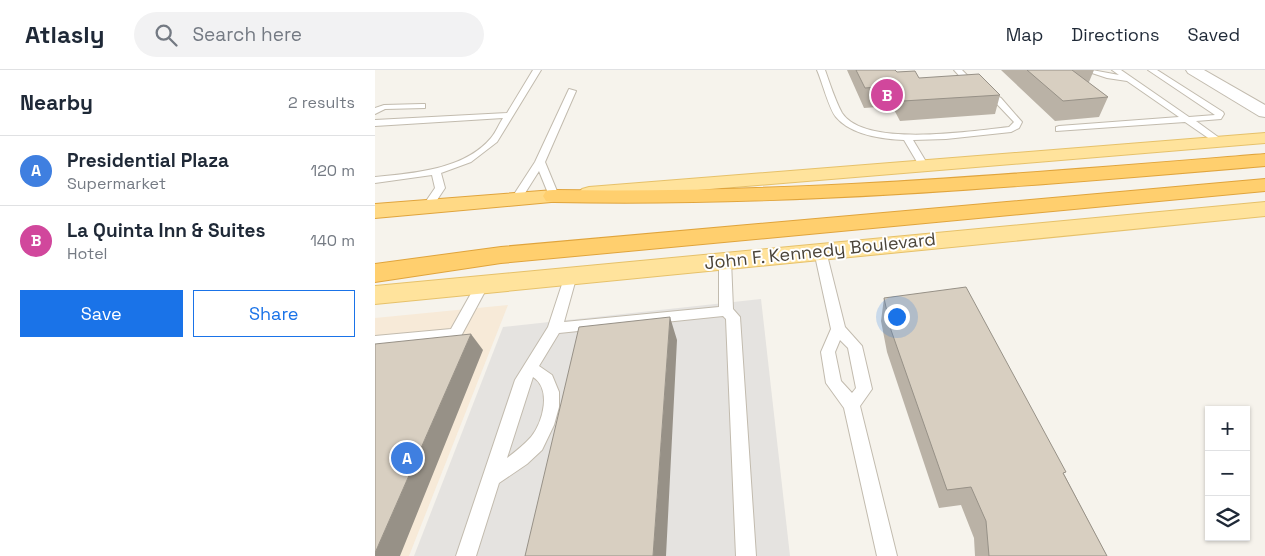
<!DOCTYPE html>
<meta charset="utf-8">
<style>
body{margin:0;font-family:"Space Grotesk",sans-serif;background:#f2f2f3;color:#1f2937}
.controls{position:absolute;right:15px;bottom:15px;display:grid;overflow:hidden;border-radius:0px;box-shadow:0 1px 4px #0004}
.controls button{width:45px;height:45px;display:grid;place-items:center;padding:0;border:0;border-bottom:1px solid #e0e1e3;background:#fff;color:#1f2937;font:25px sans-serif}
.you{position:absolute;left:521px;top:246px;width:18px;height:18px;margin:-12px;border:4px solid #fff;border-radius:50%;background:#1a73e8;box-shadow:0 0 0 8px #1a73e833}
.badge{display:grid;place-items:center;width:32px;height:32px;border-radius:50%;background:#1a73e8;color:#fff;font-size:16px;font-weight:700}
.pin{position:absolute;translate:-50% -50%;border:2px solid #fff;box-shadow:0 1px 5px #0006}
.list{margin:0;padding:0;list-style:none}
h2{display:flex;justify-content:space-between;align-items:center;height:65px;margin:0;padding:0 20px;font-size:21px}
h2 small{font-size:16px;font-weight:400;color:#747a83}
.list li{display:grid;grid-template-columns:32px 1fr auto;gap:15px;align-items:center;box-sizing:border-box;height:70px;padding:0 20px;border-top:1px solid #e0e1e3}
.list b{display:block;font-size:19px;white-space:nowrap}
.list p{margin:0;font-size:16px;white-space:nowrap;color:#747a83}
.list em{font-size:16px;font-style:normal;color:#747a83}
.actions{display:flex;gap:10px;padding:15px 20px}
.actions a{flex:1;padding:11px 0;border:1px solid #1a73e8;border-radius:0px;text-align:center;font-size:18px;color:#1a73e8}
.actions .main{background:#1a73e8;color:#fff}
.icon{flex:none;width:28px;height:28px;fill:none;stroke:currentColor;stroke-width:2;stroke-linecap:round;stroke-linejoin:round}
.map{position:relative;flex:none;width:890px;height:486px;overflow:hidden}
header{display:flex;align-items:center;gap:30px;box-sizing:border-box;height:70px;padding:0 25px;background:#fff;border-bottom:1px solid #e0e1e3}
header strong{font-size:24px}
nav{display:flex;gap:28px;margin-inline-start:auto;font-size:18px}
.search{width:350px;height:45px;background:#f2f2f3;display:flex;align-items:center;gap:12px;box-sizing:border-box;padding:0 18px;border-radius:28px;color:#747a83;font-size:19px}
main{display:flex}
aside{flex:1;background:#fff}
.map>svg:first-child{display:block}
.commercial{fill:#f7ead8}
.parking{fill:#e5e3e0}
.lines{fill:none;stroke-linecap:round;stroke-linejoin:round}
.service-casing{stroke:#c2bbae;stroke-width:2}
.minor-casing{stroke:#c2bbae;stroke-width:2}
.primary-casing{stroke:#e6c16a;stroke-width:2}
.trunk-casing{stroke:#e0a43c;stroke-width:2}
.motorway-casing{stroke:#e0a43c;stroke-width:2}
.service{fill:#fff;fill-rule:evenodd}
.minor{fill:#fff;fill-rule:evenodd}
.primary{fill:#ffe39c;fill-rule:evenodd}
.trunk{fill:#ffd985;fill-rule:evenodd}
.motorway{fill:#ffcf6e;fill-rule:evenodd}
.wall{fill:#bab2a6}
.shaded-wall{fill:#979187}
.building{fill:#d8cfc1;stroke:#979187}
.labels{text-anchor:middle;stroke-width:4;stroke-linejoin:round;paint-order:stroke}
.street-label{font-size:18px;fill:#4b4439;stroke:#fff}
</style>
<header>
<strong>Atlasly</strong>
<div class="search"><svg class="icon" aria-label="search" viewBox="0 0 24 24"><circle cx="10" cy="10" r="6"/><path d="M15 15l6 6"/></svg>Search here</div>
<nav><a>Map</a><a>Directions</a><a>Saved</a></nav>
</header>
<main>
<aside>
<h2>Nearby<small>2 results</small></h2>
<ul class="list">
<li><span class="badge" style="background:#3f7fe0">A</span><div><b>Presidential Plaza</b><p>Supermarket</p></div><em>120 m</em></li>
<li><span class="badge" style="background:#d1479c">B</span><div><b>La Quinta Inn &amp; Suites</b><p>Hotel</p></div><em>140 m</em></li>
</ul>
<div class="actions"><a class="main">Save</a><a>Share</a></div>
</aside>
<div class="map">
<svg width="890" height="486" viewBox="0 0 890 486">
<rect width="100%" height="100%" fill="#f6f3ec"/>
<path class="commercial" d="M133,235L34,486H0V248Z"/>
<path class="parking" d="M386,229L415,486H39L128,257Z"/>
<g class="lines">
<g class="service-casing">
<path id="service" d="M158,0H166L122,72L96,92L66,103L70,118L56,139H48L47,137L60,118L57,105L0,113V107C39,103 89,100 116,68C121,62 124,54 128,48L0,56V50L132,43Z
M442,0H450C455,14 460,30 467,43C490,78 597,61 634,57L639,52L620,32L597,20L579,0H587L603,16L626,28L647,52L644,58L636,62L571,69L538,70L553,95L551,97H545L529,70C507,69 476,65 461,47C454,39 447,11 442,0Z
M717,0L744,5L737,0H746L814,47L840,45L773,0H782L848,42L849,44L846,49L821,51L850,72L845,75L842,74L810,52L681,61V57L684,56L804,47L752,11L732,8L717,3Z
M194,19L201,21L170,92L184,126L179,129L175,128L164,101L145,131H137L136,129L160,92Z
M47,34H50V38L10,39L0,44V38L9,35Z
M445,177L451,181L470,257L487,276L497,319L485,336L522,486H502L469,338L451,313L446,282L456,259L439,181ZM465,270L473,278L481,318L477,323L466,311L460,282Z
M350,186L356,190L358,239L365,247L381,486H361L351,249L348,246L184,263L164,296L177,305L184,322V337L179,355L167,380L152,394L124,413L101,486H81L140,310L173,257L191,202H201L202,205L189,252L344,237V190ZM158,307C177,319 168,352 156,367C149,375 140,382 132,388Z
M108,210L113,211L114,214L85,268L0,278V266L76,259L103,211Z"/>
</g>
<g class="minor-casing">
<path id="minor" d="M811,0H829L890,35V47L884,46L813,3Z"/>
</g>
<g class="primary-casing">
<path id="primary" d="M890,63V73L214,129L207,127L203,123L207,119L214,117Z
M890,132V146L0,234V216Z"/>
</g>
<g class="trunk-casing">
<path id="trunk" d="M179,120L187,121L190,126L187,131L0,148V134Z"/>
</g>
<g class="motorway-casing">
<path id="motorway" d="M890,84V96C653,116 417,137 179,132L171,131L168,126L171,121L179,120C417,124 653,103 890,84Z
M890,109V121L126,193L0,212V194L126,177Z"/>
</g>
<use href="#service" class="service"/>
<use href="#minor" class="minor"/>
<use href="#primary" class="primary"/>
<use href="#trunk" class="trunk"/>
<use href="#motorway" class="motorway"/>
</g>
<path class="wall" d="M472,0H520L522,2L544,8L625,25L620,44L525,51L517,36L489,38Z
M626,0H719L714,12H713L733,27L724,47L680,51Z
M509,228L689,404L732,486H600L599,468L586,435L564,438L512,282L506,251Z"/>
<path class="shaded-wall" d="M295,247L302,270L291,486H278Z
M96,264L108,280L25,486H0V483Z"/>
<path class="building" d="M481,0H520L522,2L540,1L544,8L604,4L625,25L528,31L519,16L490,18Z
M652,0H697L733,27L688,31Z
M591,217L691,402L688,403L732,486H614L611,451L596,417L572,420L516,260L509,228Z
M295,247L278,486H150L204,257Z
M96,264L0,483V274Z"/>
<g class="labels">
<g class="street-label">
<text transform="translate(445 181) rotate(-6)" y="6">John F. Kennedy Boulevard</text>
</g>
</g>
</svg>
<div class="controls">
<button>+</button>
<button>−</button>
<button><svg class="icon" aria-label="layers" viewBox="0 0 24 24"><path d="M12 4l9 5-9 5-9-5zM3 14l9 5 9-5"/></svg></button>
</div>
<div class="you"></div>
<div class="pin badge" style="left:32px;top:388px;background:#3f7fe0">A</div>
<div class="pin badge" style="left:512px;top:25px;background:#d1479c">B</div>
</div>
</main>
